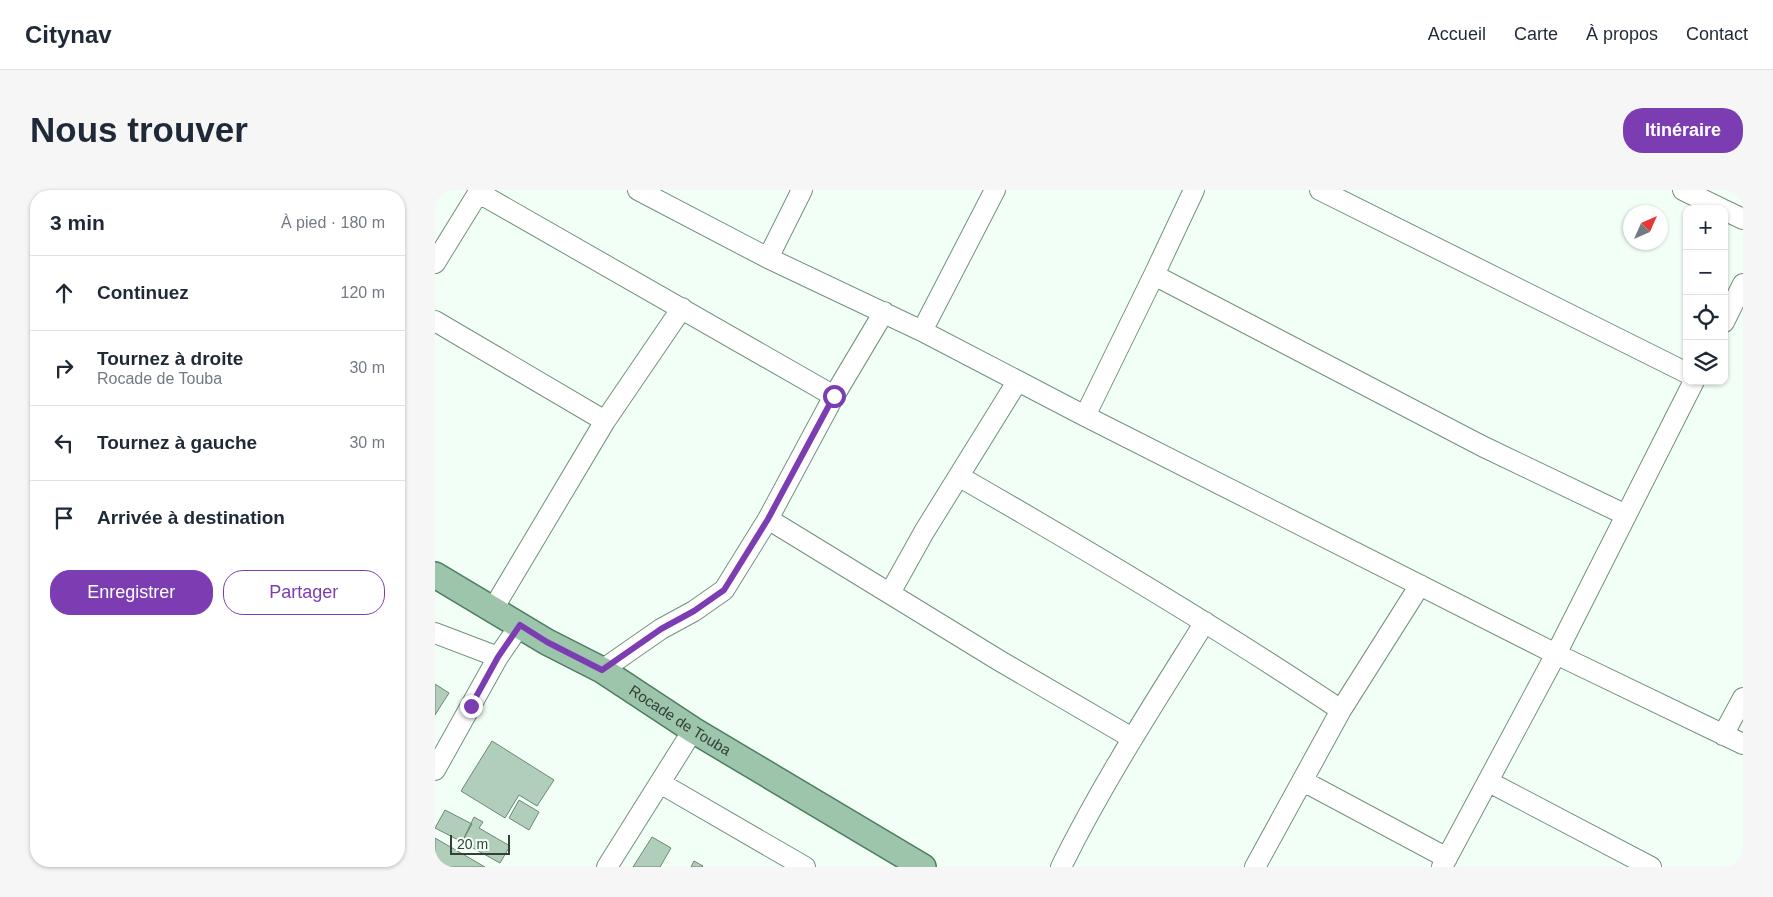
<!DOCTYPE html>
<html lang="fr">
<meta charset="utf-8">
<style>
body{margin:0;font-family:Helvetica,sans-serif;background:#f6f6f7;color:#1f2937}
.controls{position:absolute;right:15px;top:15px;display:grid;overflow:hidden;border-radius:10px;box-shadow:0 1px 4px #0004}
.controls button{width:45px;height:45px;display:grid;place-items:center;padding:0;border:0;border-bottom:1px solid #e0e1e3;background:#fff;color:#1f2937;font:25px sans-serif}
.compass{position:absolute;left:1188px;top:15px;width:45px;height:45px;border-radius:50%;background:#fff;box-shadow:0 1px 4px #0004;rotate:45deg}
.scale{position:absolute;left:15px;bottom:12px;width:60px;box-sizing:border-box;padding-left:5px;border:2px solid #333f37;border-top:0;font-size:14px;line-height:18px;white-space:nowrap;color:#333f37;-webkit-text-stroke:4px #f2fff6;paint-order:stroke}
.stop{position:absolute;width:15px;height:15px;margin:-11px;border:4px solid #7d3db2;border-radius:50%;background:#fff}
.stop.end{background:#7d3db2;border-color:#fff;box-shadow:0 1px 5px #0008}
.list{margin:0;padding:0;list-style:none}
h2{display:flex;justify-content:space-between;align-items:center;height:65px;margin:0;padding:0 20px;font-size:21px}
h2 small{font-size:16px;font-weight:400;color:#747a83}
.list li{display:grid;grid-template-columns:32px 1fr auto;gap:15px;align-items:center;box-sizing:border-box;height:75px;padding:0 20px;border-top:1px solid #e0e1e3}
.list b{display:block;font-size:19px;white-space:nowrap}
.list p{margin:0;font-size:16px;white-space:nowrap;color:#747a83}
.list em{font-size:16px;font-style:normal;color:#747a83}
.actions{display:flex;gap:10px;padding:15px 20px}
.actions a{flex:1;padding:11px 0;border:1px solid #7d3db2;border-radius:20px;text-align:center;font-size:18px;color:#7d3db2}
.actions .main{background:#7d3db2;color:#fff}
.icon{flex:none;width:28px;height:28px;fill:none;stroke:currentColor;stroke-width:2;stroke-linecap:round;stroke-linejoin:round}
.map{position:relative;flex:none;width:1308px;height:677px;overflow:hidden;border-radius:20px}
header{display:flex;align-items:center;gap:30px;box-sizing:border-box;height:70px;padding:0 25px;background:#fff;border-bottom:1px solid #e0e1e3}
header strong{font-size:24px}
nav{display:flex;gap:28px;margin-inline-start:auto;font-size:18px}
.intro{display:flex;align-items:center;justify-content:space-between;box-sizing:border-box;height:120px;padding:0 30px}
h1{margin:0;font-size:35px}
.button{padding:12px 22px;border-radius:20px;background:#7d3db2;color:#fff;font-size:18px;font-weight:700}
main{display:flex;gap:30px;padding:0 30px}
aside{flex:1;background:#fff;border-radius:20px;box-shadow:0 1px 4px #0004}
.map>svg:first-child{display:block}
.building{fill:#b0ceba;stroke:#6b8875}
.lines{fill:none;stroke-linecap:round;stroke-linejoin:round}
.minor-casing{stroke:#73917d;stroke-width:22}
.major-casing{stroke:#4c7d5f;stroke-width:28}
.minor{stroke:#fff;stroke-width:20}
.major{stroke:#9cc5ac;stroke-width:25}
.route{stroke:#7d3db2;stroke-width:6}
.labels{text-anchor:middle;stroke-width:4.5;stroke-linejoin:round;paint-order:stroke}
.street-label{font-size:15px;fill:#333f37;stroke:#f2fff6}
</style>
<header>
<strong>Citynav</strong>
<nav><a>Accueil</a><a>Carte</a><a>À propos</a><a>Contact</a></nav>
</header>
<div class="intro"><h1>Nous trouver</h1><a class="button">Itinéraire</a></div>
<main>
<aside>
<h2>3 min<small>À pied · 180 m</small></h2>
<ul class="list">
<li><svg class="icon" aria-label="ahead" viewBox="0 0 24 24"><path d="M12 20V5M6 11l6-6 6 6"/></svg><div><b>Continuez</b></div><em>120 m</em></li>
<li><svg class="icon" aria-label="right" viewBox="0 0 24 24"><path d="M7 20v-9h11M14 6l5 5-5 5"/></svg><div><b>Tournez à droite</b><p>Rocade de Touba</p></div><em>30 m</em></li>
<li><svg class="icon" aria-label="left" viewBox="0 0 24 24"><path d="M17 20v-9H6M10 6l-5 5 5 5"/></svg><div><b>Tournez à gauche</b></div><em>30 m</em></li>
<li><svg class="icon" aria-label="arrive" viewBox="0 0 24 24"><path d="M6 21V4h12l-3 4 3 4H6"/></svg><div><b>Arrivée à destination</b></div></li>
</ul>
<div class="actions"><a class="main">Enregistrer</a><a>Partager</a></div>
</aside>
<div class="map">
<svg width="1308" height="677" viewBox="0 0 1308 677">
<rect width="100%" height="100%" fill="#f2fff6"/>
<path class="building" d="M0,494L14,503L0,525Z
M57,551L119,590L102,616L84,605L70,628L26,601Z
M84,610L104,622L94,640L74,628Z
M10,620L37,634L27,652L0,638Z
M39,627L48,632L44,638L75,656L65,673L27,652Z
M217,647L236,658L225,677H198Z
M0,648L50,677H0Z
M259,671L268,676L267,677H256Z"/>
<g class="lines">
<g class="minor-casing">
<path id="minor" d="M203,0L333,68L487,141L650,226L1121,464L1308,554
M885,0L1252,183
M1248,0L1287,19
M44,3L399,206
M1289,20L1308,29
M333,68L367,0
M0,73L45,0
M719,85L1047,256L1191,325
M0,131L170,231
M1289,132L1308,94
M487,141L560,0
M650,226L719,85L759,0
M525,287C654,361 782,437 906,520
M333,329L565,471L697,548
M455,403L489,342L582,192
M58,419L170,231L247,118
M0,443L63,467
M167,480L226,439L259,421L289,400L333,329L399,206L449,122
M1288,545L1308,508
M0,580L63,467L85,435
M868,591L1012,668
M1054,592L1216,677
M225,593L370,677
M172,677L258,540
M626,677C668,592 720,512 770,432
M820,677L906,520L985,395
M1007,677L1121,464L1259,191"/>
</g>
<g class="major-casing">
<g id="major">
<path id="s1" d="M0,385L112,452L167,480L258,540L488,677"/>
</g>
</g>
<use href="#minor" class="minor"/>
<use href="#major" class="major"/>
</g>
<g class="lines">
<path class="route" d="M36,516L63,467L85,435L112,452L167,480L226,439L259,421L289,400L333,329L399,206"/>
</g>
<g class="labels">
<g class="street-label">
<text dy="5" stroke="none"><textPath href="#s1" startOffset="285">Rocade de Touba</textPath></text>
</g>
</g>
</svg>
<div class="controls">
<button>+</button>
<button>−</button>
<button><svg class="icon" aria-label="locate" viewBox="0 0 24 24"><circle cx="12" cy="12" r="6"/><path d="M12 2v4M12 18v4M2 12h4M18 12h4"/></svg></button>
<button><svg class="icon" aria-label="layers" viewBox="0 0 24 24"><path d="M12 4l9 5-9 5-9-5zM3 14l9 5 9-5"/></svg></button>
</div>
<svg class="compass" viewBox="-18 -18 36 36"><path d="M0-13l5 13h-10z" fill="#e53935"/><path d="M0 13l5-13h-10z" fill="#747a83"/></svg>
<div class="scale">20 m</div>
<div class="stop" style="left:399px;top:206px"></div>
<div class="stop end" style="left:36px;top:516px"></div>
</div>
</main>
